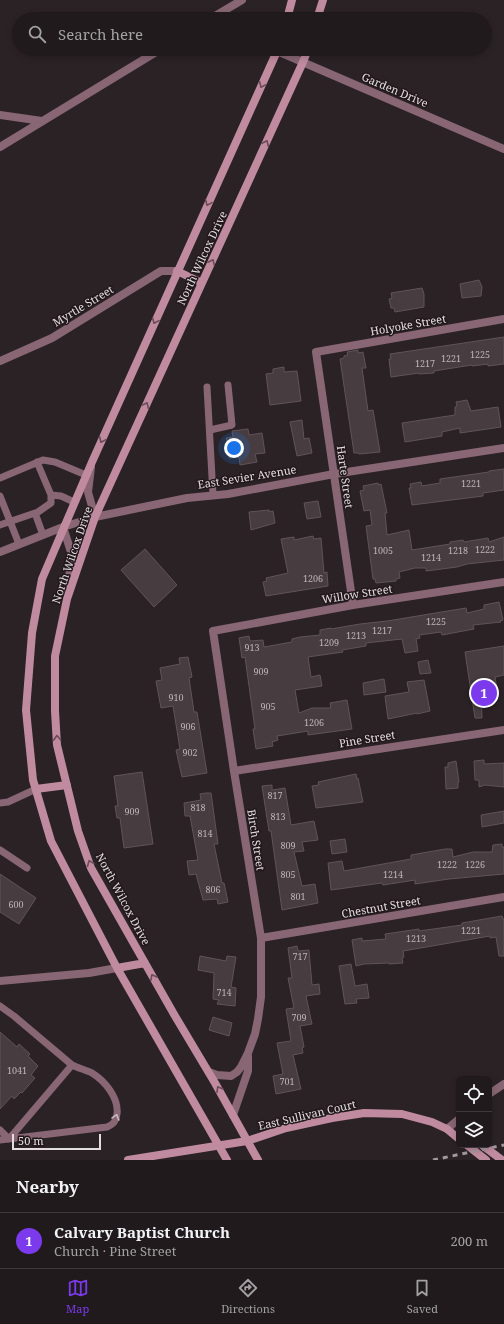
<!DOCTYPE html>
<meta charset="utf-8">
<style>
body{margin:0;font-family:"Noto Serif",serif;background:#282325;color:#f1f3f6}
.controls{position:absolute;right:12px;bottom:12px;display:grid;overflow:hidden;border-radius:6px;box-shadow:0 2px 6px #0003}
.controls button{width:36px;height:36px;display:grid;place-items:center;padding:0;border:0;border-bottom:1px solid #3d383b;background:#201a1c;color:#f1f3f6;font:20px sans-serif}
.scale{position:absolute;left:12px;bottom:10px;width:89px;box-sizing:border-box;padding-left:4px;border:2px solid #e3dddf;border-top:0;font-size:11px;line-height:14px;white-space:nowrap;color:#e3dddf;-webkit-text-stroke:3px #22181c;paint-order:stroke}
.you{position:absolute;left:234px;top:448px;width:14px;height:14px;margin:-10px;border:3px solid #fff;border-radius:50%;background:#1a73e8;box-shadow:0 0 0 6px #1a73e833}
.badge{display:grid;place-items:center;width:26px;height:26px;border-radius:50%;background:#7c3aed;color:#fff;font-size:13px;font-weight:700}
.pin{position:absolute;translate:-50% -50%;border:2px solid #fff;box-shadow:0 1px 4px #0006}
.list{margin:0;padding:0;list-style:none}
h2{display:flex;justify-content:space-between;align-items:center;height:52px;margin:0;padding:0 16px;font-size:17px}
h2 small{font-size:13px;font-weight:400;color:#a2a1a3}
.list li{display:grid;grid-template-columns:26px 1fr auto;gap:12px;align-items:center;box-sizing:border-box;height:56px;padding:0 16px;border-top:1px solid #3d383b}
.list b{display:block;font-size:15px;white-space:nowrap}
.list p{margin:0;font-size:13px;white-space:nowrap;color:#a2a1a3}
.list em{font-size:13px;font-style:normal;color:#a2a1a3}
.icon{flex:none;width:22px;height:22px;fill:none;stroke:currentColor;stroke-width:2;stroke-linecap:round;stroke-linejoin:round}
.map{position:relative;flex:none;width:504px;height:1160px;overflow:hidden}
.search{position:absolute;background:#201a1c;box-shadow:0 2px 6px #0003;left:12px;right:12px;top:12px;height:44px;display:flex;align-items:center;gap:10px;box-sizing:border-box;padding:0 14px;border-radius:22px;color:#a2a1a3;font-size:15px}
.sheet{height:108px;background:#201a1c}
nav{display:flex;justify-content:space-around;align-items:center;box-sizing:border-box;height:56px;border-top:1px solid #3d383b;background:#201a1c;font-size:11px;color:#a2a1a3}
nav a{display:grid;justify-items:center;gap:2px}
nav .on{color:#7c3aed}
.map>svg:first-child{display:block}
.building{fill:#473c40;stroke:#5f5458}
.lines{fill:none;stroke-linecap:round;stroke-linejoin:round}
.service{stroke:#886673;stroke-width:7}
.minor{stroke:#886673;stroke-width:8}
.tertiary{stroke:#886673;stroke-width:8}
.secondary{stroke:#c18b9f;stroke-width:8}
.rail{stroke:#a29b9e;stroke-width:3;stroke-dasharray:5 5;stroke-linecap:butt}
.oneway{stroke:#6a4c57}
.oneway2{stroke:#c8b9bf}
.labels{text-anchor:middle;stroke-width:3;stroke-linejoin:round;paint-order:stroke}
.number-label{font-size:9px;fill:#bcb5b7}
.street-label{font-size:11px;fill:#e3dddf;stroke:#22181c}
</style>
<div class="map">
<svg width="504" height="1160" viewBox="0 0 504 1160">
<rect width="100%" height="100%" fill="#2b2225"/>
<path class="building" d="M479,280L482,287L481,296L462,298L460,284Z
M422,288L424,294V307L395,312L394,308H391L389,299L392,298L391,293Z
M504,337V364L488,366V364L472,366V365L434,371V373L419,374V373L391,377L389,359H391L390,354Z
M358,350V353L363,352L366,368H362L368,411L373,410L380,452L359,454V453H354L340,359L344,358V356L348,355L347,352Z
M284,367V372L297,371L301,401L270,405L266,374L273,373V369Z
M467,400L471,411L498,407L501,427L460,433V428L442,432V436L405,442L402,423L455,415V407L457,406L456,402Z
M302,420L304,439L309,438L312,453L297,456L290,422Z
M248,429L249,435L262,433L265,453L255,454L257,462L240,465L239,457L229,458V447L226,438L233,437L232,431Z
M504,469V490L483,493V496L412,505L409,488H411L410,484L421,482L422,486L440,483V479L489,472V471Z
M378,483V485L381,484L387,513H385L387,535L409,530L412,550L450,544V542L463,540L464,542L488,538L489,542L504,537V560L467,564L457,567L426,571V568H415L399,572L400,578L396,579V581L376,583L375,579H373L366,526L372,525L370,510L364,511L360,491L364,490L363,486Z
M318,501L321,517L307,519L304,503Z
M269,510V512L273,511L275,523L251,530L249,512Z
M313,536L314,539L321,538L324,573L327,572L328,586L266,596L263,582L267,581L266,578L288,573L281,539L294,537V540Z
M145,549L177,585L154,607L121,570Z
M499,602L503,620L500,621L501,622L473,625L474,629L442,635L441,632L419,635L420,638L416,639L418,651L405,653L402,639L366,643V646L342,650L343,652L308,657L311,677L320,675L322,686L295,690L299,713L312,708H331L330,703L347,700L352,729L308,735V731L277,736L278,740L272,742L273,746L256,749L253,729H255L245,657L242,658L239,638L249,636L250,641L263,640L264,647L292,642V639L300,637L320,635V630L331,628V629L360,624L387,621L466,608L467,613L484,609V605Z
M504,646V675L495,677L497,690L481,691L482,718H475L465,652Z
M188,657L192,677L189,678L194,712H197L207,773L182,777L176,750L180,749L173,706L161,708L156,681L162,680L160,668L180,664L179,658Z
M428,660L431,673L420,674L418,662Z
M384,679L386,692L364,695L363,683Z
M424,680L430,711L417,714V713L388,719L385,696L409,692L407,682Z
M484,760V764L504,763V787L485,785L479,787V780H475L474,761Z
M456,761L459,782H458V788L446,789L445,767H448V763Z
M142,772L153,844L124,848L120,818H117L115,806H118L114,776Z
M356,774L357,779L358,778L363,802L316,808L312,786L319,785L318,782Z
M272,785V790L285,788L291,825L314,821L318,840L302,842L304,851L294,852L302,886L315,884L318,903L282,910L271,831H269L262,786Z
M206,793H211L218,844H214L222,883H224L228,902L218,904L217,899L203,900L196,874L189,875L187,861L198,860L190,816H185L184,803L201,800L200,794Z
M504,811V823L482,827L481,815Z
M345,839L347,852L332,854L330,841Z
M502,844V847H504V874L449,879L415,884V880L383,885L382,883L331,890L328,863L342,861L344,871L411,859V855L445,849H452L453,857L473,852H492L493,845Z
M0,874L36,898L19,924L0,912Z
M502,916L503,919H504V956H499L496,937L490,938V936L403,951L404,957L402,958L403,963L389,964V963L364,964L356,966L352,940L362,938V941L386,939L385,934L392,933L419,929V931L462,925V923Z
M297,946L298,951L309,950L312,985L319,984L320,994L306,996L312,1024L300,1026L304,1047L302,1048L303,1053L293,1055L301,1089L276,1094L273,1076L283,1074L277,1043L291,1041L286,1009L294,1008L288,978H292L288,948Z
M200,956L226,961L227,956L236,957L231,987L236,988L235,1006L217,1004L219,1000L213,999L214,973L198,970Z
M351,964L355,986L367,984L369,998L356,999L357,1003L345,1004L339,966Z
M213,1017L232,1023L229,1036L209,1030Z
M0,1032L17,1047L19,1044L30,1054L28,1056L38,1066L31,1075L35,1078L22,1093L21,1092L14,1099L12,1096L0,1109Z"/>
<g class="lines">
<path class="service" d="M207,387L213,495
M210,430L232,425L228,385
M0,478L43,460L55,462L86,475
M51,495L61,496L74,502
M0,496L19,544
M35,513L43,535
M0,525L38,512L51,503V495L37,462
M0,803L8,802L36,789
M0,850L27,868
M0,1006L14,1016L72,1065L9,1139L0,1130
M0,1140L107,1127C114,1124 116,1121 117,1114C119,1098 105,1081 92,1073C86,1070 78,1068 72,1065"/>
<path class="minor" d="M210,19L242,0
M277,51L504,149
M0,115L42,121
M0,147L161,49
M0,361L52,338L161,271H177
M353,605L316,352L504,319
M234,771L504,730
M261,938L504,897
M0,981L89,973L117,968
M209,1072L217,1075L231,1076L237,1072L241,1067L248,1053L255,1034L258,1019L261,997V938L234,771L213,631L353,605L504,582
M489,1094L504,1084
M233,1115L248,1071V1056
M447,1129L459,1119"/>
<path class="tertiary" d="M91,467L88,492L95,517
M63,527L72,555L67,592
M0,552L63,527L95,517L187,498L228,494L334,474L504,448"/>
<path class="secondary" d="M287,19L292,0
M317,19L323,0
M177,271L202,283
M36,789L67,785
M117,968L145,963
M467,1145L486,1160
M482,1145L502,1160
M128,1160L247,1141L286,1128L332,1118L364,1113L402,1114L432,1122L447,1129L459,1139
M227,1160L117,968L51,841L33,780L26,710L32,633L42,579L92,462L278,49
M258,1160L215,1083L175,1016L91,868L78,831L57,745L55,711V656L67,599L95,517L303,62L308,49"/>
<path class="rail" d="M433,1160L504,1145"/>
</g>
<defs><path id="oneway-chevron" d="M-2-3.5L2.5 0L-2 3.5" fill="none" stroke-width="1.6" stroke-linecap="round" stroke-linejoin="round"/></defs>
<g class="oneway">
<use href="#oneway-chevron" transform="translate(262 85) rotate(114)"/>
<use href="#oneway-chevron" transform="translate(266 143) rotate(-65)"/>
<use href="#oneway-chevron" transform="translate(208 203) rotate(114)"/>
<use href="#oneway-chevron" transform="translate(212 262) rotate(-65)"/>
<use href="#oneway-chevron" transform="translate(155 321) rotate(114)"/>
<use href="#oneway-chevron" transform="translate(146 405) rotate(-66)"/>
<use href="#oneway-chevron" transform="translate(102 440) rotate(114)"/>
<use href="#oneway-chevron" transform="translate(57 738) rotate(-93)"/>
<use href="#oneway-chevron" transform="translate(90 863) rotate(-112)"/>
<use href="#oneway-chevron" transform="translate(153 977) rotate(-119)"/>
<use href="#oneway-chevron" transform="translate(219 1089) rotate(-120)"/>
</g>
<use class="oneway2" href="#oneway-chevron" transform="translate(116 1117) rotate(-74)"/>
<g class="labels">
<g class="number-label">
<text x="480" y="358">1225</text>
<text x="451" y="362">1221</text>
<text x="425" y="367">1217</text>
<text x="471" y="487">1221</text>
<text x="485" y="553">1222</text>
<text x="383" y="554">1005</text>
<text x="458" y="554">1218</text>
<text x="431" y="561">1214</text>
<text x="313" y="582">1206</text>
<text x="436" y="625">1225</text>
<text x="382" y="634">1217</text>
<text x="356" y="639">1213</text>
<text x="329" y="646">1209</text>
<text x="252" y="651">913</text>
<text x="261" y="675">909</text>
<text x="176" y="701">910</text>
<text x="268" y="710">905</text>
<text x="314" y="726">1206</text>
<text x="188" y="730">906</text>
<text x="190" y="756">902</text>
<text x="275" y="799">817</text>
<text x="198" y="811">818</text>
<text x="132" y="815">909</text>
<text x="278" y="820">813</text>
<text x="205" y="837">814</text>
<text x="288" y="849">809</text>
<text x="447" y="868">1222</text>
<text x="475" y="868">1226</text>
<text x="288" y="878">805</text>
<text x="393" y="878">1214</text>
<text x="213" y="893">806</text>
<text x="298" y="900">801</text>
<text x="16" y="908">600</text>
<text x="471" y="934">1221</text>
<text x="416" y="942">1213</text>
<text x="300" y="960">717</text>
<text x="224" y="996">714</text>
<text x="299" y="1021">709</text>
<text x="17" y="1074">1041</text>
<text x="287" y="1085">701</text>
</g>
<g class="street-label">
<text transform="translate(395 90) rotate(23)" y="4">Garden Drive</text>
<text transform="translate(202 258) rotate(-65)" y="4">North Wilcox Drive</text>
<text transform="translate(83 306) rotate(-31)" y="4">Myrtle Street</text>
<text transform="translate(408 325) rotate(-10)" y="4">Holyoke Street</text>
<text transform="translate(247 477) rotate(-9)" y="4">East Sevier Avenue</text>
<text transform="translate(345 477) rotate(82)" y="4">Harte Street</text>
<text transform="translate(72 555) rotate(-71)" y="4">North Wilcox Drive</text>
<text transform="translate(357 594) rotate(-9)" y="4">Willow Street</text>
<text transform="translate(367 739) rotate(-9)" y="4">Pine Street</text>
<text transform="translate(256 840) rotate(81)" y="4">Birch Street</text>
<text transform="translate(123 899) rotate(62)" y="4">North Wilcox Drive</text>
<text transform="translate(381 907) rotate(-10)" y="4">Chestnut Street</text>
<text transform="translate(307 1115) rotate(-13)" y="4">East Sullivan Court</text>
</g>
</g>
</svg>
<div class="controls">
<button><svg class="icon" aria-label="locate" viewBox="0 0 24 24"><circle cx="12" cy="12" r="6"/><path d="M12 2v4M12 18v4M2 12h4M18 12h4"/></svg></button>
<button><svg class="icon" aria-label="layers" viewBox="0 0 24 24"><path d="M12 4l9 5-9 5-9-5zM3 14l9 5 9-5"/></svg></button>
</div>
<div class="scale">50 m</div>
<div class="you"></div>
<div class="pin badge" style="left:484px;top:693px">1</div>
<div class="search"><svg class="icon" aria-label="search" viewBox="0 0 24 24"><circle cx="10" cy="10" r="6"/><path d="M15 15l6 6"/></svg>Search here</div>
</div>
<section class="sheet">
<h2>Nearby<small></small></h2>
<ul class="list">
<li><span class="badge">1</span><div><b>Calvary Baptist Church</b><p>Church · Pine Street</p></div><em>200 m</em></li>
</ul>
</section>
<nav>
<a class="on"><svg class="icon" aria-label="map" viewBox="0 0 24 24"><path d="M3 6l6-2 6 2 6-2v14l-6 2-6-2-6 2zM9 4v14M15 6v14"/></svg>Map</a>
<a><svg class="icon" aria-label="directions" viewBox="0 0 24 24"><path d="M12 3l9 9-9 9-9-9zM9 14v-3h6M13 9l2 2-2 2"/></svg>Directions</a>
<a><svg class="icon" aria-label="saved" viewBox="0 0 24 24"><path d="M7 4h10v16l-5-4-5 4z"/></svg>Saved</a>
</nav>
